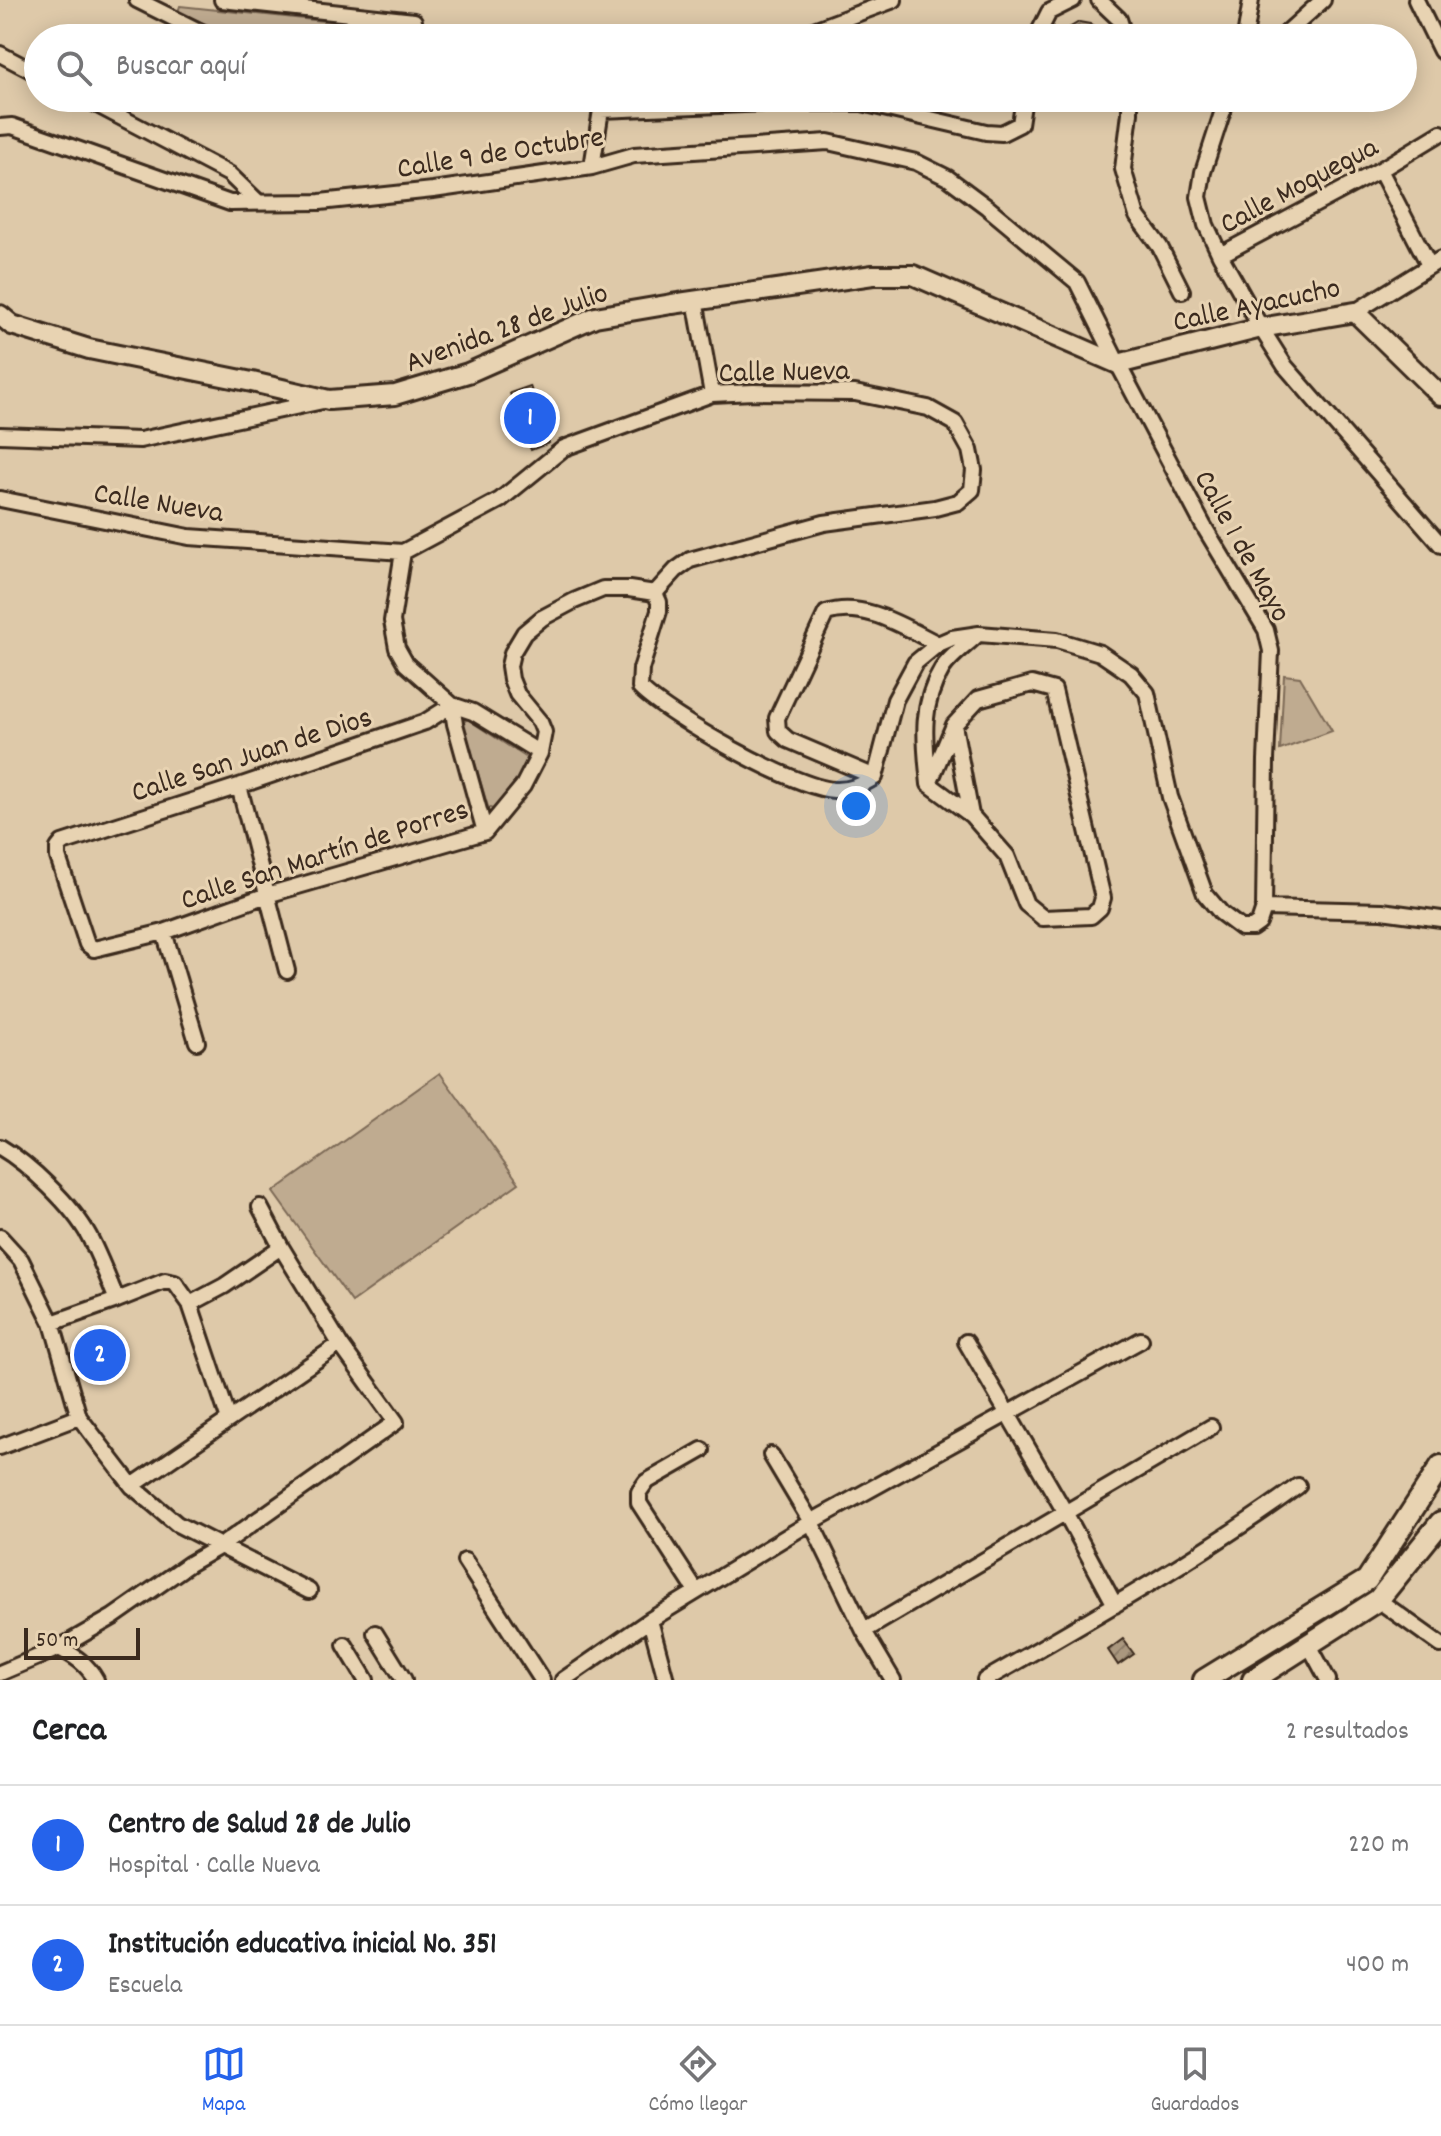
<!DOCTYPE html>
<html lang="es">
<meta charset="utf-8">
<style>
body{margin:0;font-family:Dekko,sans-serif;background:#f2f2f2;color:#202124}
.scale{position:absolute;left:24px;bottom:20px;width:116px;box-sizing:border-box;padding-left:8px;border:4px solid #3b2a1e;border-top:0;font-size:22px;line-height:28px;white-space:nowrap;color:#3b2a1e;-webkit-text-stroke:6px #e8d3b2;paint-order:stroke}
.you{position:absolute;left:856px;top:806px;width:28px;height:28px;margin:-20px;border:6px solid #fff;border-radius:50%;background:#1a73e8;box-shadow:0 0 0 12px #1a73e833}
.badge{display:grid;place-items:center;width:52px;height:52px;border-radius:50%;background:#2563eb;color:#fff;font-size:26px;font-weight:700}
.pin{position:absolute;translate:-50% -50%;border:4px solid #fff;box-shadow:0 2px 8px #0006}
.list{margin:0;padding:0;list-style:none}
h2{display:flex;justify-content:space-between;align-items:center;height:104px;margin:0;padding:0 32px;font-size:34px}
h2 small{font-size:26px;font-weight:400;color:#757577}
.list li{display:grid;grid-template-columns:52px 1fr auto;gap:24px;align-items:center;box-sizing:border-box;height:120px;padding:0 32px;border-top:2px solid #e0e0e0}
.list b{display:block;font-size:30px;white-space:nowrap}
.list p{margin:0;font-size:26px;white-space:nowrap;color:#757577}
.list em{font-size:26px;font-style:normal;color:#757577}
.icon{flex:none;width:44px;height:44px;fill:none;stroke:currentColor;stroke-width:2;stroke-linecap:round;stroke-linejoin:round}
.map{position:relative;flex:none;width:1441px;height:1680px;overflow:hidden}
.search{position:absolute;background:#fff;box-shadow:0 4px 20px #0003;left:24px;right:24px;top:24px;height:88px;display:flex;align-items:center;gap:20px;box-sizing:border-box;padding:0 28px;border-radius:44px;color:#757577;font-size:30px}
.sheet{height:344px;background:#fff}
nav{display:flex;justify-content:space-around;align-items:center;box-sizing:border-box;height:112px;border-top:2px solid #e0e0e0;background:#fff;font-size:22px;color:#757577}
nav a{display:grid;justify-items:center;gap:4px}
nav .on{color:#2563eb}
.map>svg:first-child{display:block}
.park{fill:#bfab90;stroke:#7d6a57;stroke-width:2}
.building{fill:url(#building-hatch);stroke:#3b2a1e;stroke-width:2}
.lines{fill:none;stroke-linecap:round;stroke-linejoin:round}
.minor-casing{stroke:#3b2a1e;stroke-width:20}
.tertiary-casing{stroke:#3b2a1e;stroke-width:24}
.secondary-casing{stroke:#3b2a1e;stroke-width:26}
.minor{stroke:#e8d3b2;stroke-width:14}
.tertiary{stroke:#e8d3b2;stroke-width:18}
.secondary{stroke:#e8d3b2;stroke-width:20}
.labels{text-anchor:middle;stroke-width:6;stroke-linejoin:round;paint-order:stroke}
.street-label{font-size:30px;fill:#3b2a1e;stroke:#e8d3b2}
</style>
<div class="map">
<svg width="1441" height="1680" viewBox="0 0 1441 1680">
<defs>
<pattern id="building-hatch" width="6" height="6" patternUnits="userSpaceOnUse" patternTransform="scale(2)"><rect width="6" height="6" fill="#aa977e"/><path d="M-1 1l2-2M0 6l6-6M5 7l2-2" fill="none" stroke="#8c7b67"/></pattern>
</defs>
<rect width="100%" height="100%" fill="#dec9a9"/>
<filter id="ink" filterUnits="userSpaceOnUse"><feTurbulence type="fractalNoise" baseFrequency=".0125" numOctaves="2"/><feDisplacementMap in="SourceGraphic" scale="16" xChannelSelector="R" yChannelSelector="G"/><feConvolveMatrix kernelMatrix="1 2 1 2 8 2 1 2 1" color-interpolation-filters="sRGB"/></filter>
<g filter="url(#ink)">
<path class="park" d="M180,6L408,30L407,38H238L178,12Z
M1284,675L1300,677L1332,731L1280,750Z
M467,719L527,758L528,765L494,810L488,807L463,723Z
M440,1073L519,1183L352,1302L273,1192Z"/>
<path class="building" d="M1079,22L1090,24L1096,28L1100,38H1064L1069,28Z
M530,386L549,443L531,450L510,393Z
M1123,1639L1134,1654L1118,1665L1108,1650Z"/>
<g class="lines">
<g class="minor-casing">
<path id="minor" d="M137,0L213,38
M222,0L414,21L412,38
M1099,0L1119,19L1125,38
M1416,0L1441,51
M792,38L894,0
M1036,38L1049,12L1073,0
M1245,38L1251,0
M1281,38L1323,0
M0,54L38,74
M84,98L229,174L258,202
M1130,98V113L1123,169L1137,216L1160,247L1182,291
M1227,98L1203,172L1199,197L1206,225L1220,255L1261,328L1285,366L1441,545
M601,110L767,103H862L986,132L1002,133L1020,124L1024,98
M0,127L12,126L230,203L320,202L433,190L592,167L634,155L828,142L916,162L948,178L987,207L1077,282L1118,364L1203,525L1266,630L1271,651L1266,760L1264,908L1259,923L1252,928H1241L1221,913L1205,894L1170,797L1147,693L1131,674L1100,653L1057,640L979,634L952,638L938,644L915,663L895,700L875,777C862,785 850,791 834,790C794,788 669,717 640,688L641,669L659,611V602L655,593L629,589H603L574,601L542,618L524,633L512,653L509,666L511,679L517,694L540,722L544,732L540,753L523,786L485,832L267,895L164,932L94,949L87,944L58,857V848L62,843L239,786L425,722L452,705L455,724L485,832
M592,167L601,110L600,98
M1380,170L1429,265
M1220,255L1380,170L1441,133
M695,300L712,394
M1355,312L1441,259
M0,435L140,440L323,401
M0,499L189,537L403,552L500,500L564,448L712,394L753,392L855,393L928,408L955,423L970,450L974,470L972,490L958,502L935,508L824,523L690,560L676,570L655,593
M403,552L392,621L397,648L406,664L452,705L473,712L540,753
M954,725L971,815
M875,777L788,740L778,731L777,718L826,613C864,600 905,628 938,644
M929,784L954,725L978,699L1032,684L1054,690L1103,898L1100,908L1091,916L1043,918L1026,904L1007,856L971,815L929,784C925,743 919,707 942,669C950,656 967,645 978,634
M239,786L287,971
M1264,908L1382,911L1441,919
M164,932L197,1042
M0,1147C29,1164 73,1206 89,1236C100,1257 108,1279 117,1300
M0,1237L21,1260L52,1323L79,1417L132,1486L177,1524L309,1591
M190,1304L229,1420
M52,1323L117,1300L165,1281L175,1283L190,1304L224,1286L281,1247
M966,1342L1065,1512L1115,1605
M0,1447L79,1417
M771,1455L811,1522L864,1631L893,1680
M132,1486L340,1344
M465,1561L542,1680
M696,1591L639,1503V1492L646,1482L702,1450
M1378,1600L1441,1645
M650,1620L666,1680
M864,1631L1211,1427
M375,1633L404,1680
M345,1645L366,1680
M1309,1645L1328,1680
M59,1648C75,1656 87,1664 96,1680
M0,1673L59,1648L113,1617L189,1564L222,1545L396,1422L340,1344L281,1247L260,1207
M563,1680L650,1620L811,1522L1141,1340
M985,1680C1091,1619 1199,1558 1298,1486"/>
</g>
<g class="tertiary-casing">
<path id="tertiary" d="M0,315L12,325L89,349L252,382L329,400L395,395L468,373L595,317L672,304L873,275H913L1118,364L1261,328L1355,312L1441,396"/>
</g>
<g class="secondary-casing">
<path id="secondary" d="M1204,1680L1367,1580L1441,1466
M1253,1680L1378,1600L1441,1522"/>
</g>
<use href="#minor" class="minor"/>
<use href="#tertiary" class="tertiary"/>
<use href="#secondary" class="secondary"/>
</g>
</g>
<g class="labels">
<g class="street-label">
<text transform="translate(500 151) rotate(-9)" y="10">Calle 9 de Octubre</text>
<text transform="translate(1298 184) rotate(-28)" y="10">Calle Moquegua</text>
<text transform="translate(1256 303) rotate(-12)" y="10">Calle Ayacucho</text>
<text transform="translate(506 326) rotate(-20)" y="10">Avenida 28 de Julio</text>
<text transform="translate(784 370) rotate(-1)" y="10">Calle Nueva</text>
<text transform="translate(159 501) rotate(9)" y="10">Calle Nueva</text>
<text transform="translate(1244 545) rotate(61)" y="10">Calle 1 de Mayo</text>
<text transform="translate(251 753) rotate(-18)" y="10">Calle San Juan de Dios</text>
<text transform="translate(324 853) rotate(-18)" y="10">Calle San Martín de Porres</text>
</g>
</g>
</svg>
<div class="scale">50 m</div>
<div class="you"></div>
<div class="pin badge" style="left:530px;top:418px">1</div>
<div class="pin badge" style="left:100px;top:1355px">2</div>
<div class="search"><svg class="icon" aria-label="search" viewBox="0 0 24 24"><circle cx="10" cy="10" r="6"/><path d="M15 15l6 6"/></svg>Buscar aquí</div>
</div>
<section class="sheet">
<h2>Cerca<small>2 resultados</small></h2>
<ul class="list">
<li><span class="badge">1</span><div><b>Centro de Salud 28 de Julio</b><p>Hospital · Calle Nueva</p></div><em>220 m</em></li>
<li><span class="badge">2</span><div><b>Institución educativa inicial No. 351</b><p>Escuela</p></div><em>400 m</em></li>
</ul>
</section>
<nav>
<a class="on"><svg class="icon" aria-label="map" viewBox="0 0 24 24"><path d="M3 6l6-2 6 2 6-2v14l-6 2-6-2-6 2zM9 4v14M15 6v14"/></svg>Mapa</a>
<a><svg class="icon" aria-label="directions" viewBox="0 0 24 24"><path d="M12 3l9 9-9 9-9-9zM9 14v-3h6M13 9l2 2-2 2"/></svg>Cómo llegar</a>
<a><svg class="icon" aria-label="saved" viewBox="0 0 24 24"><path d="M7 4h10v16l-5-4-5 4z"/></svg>Guardados</a>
</nav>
